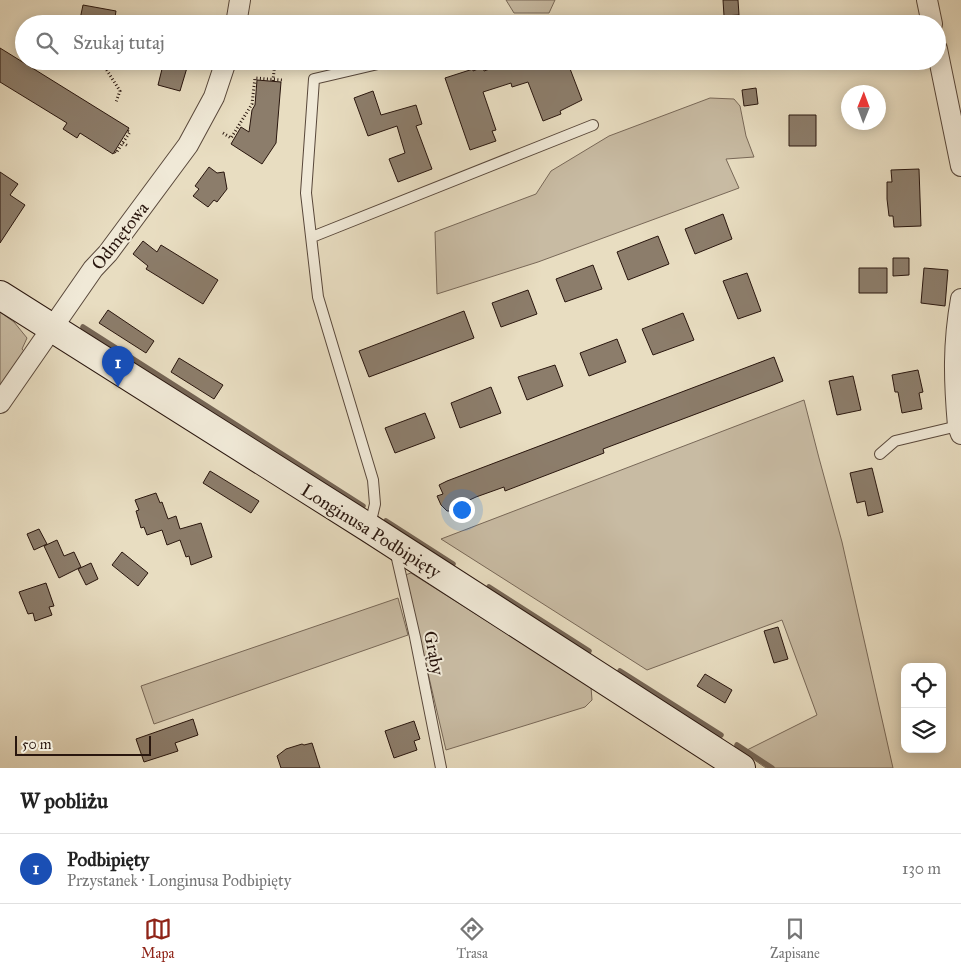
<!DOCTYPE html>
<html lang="pl">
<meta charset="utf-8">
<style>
body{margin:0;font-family:"IM FELL Great Primer",serif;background:#f2f2f2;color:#222}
.controls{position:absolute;right:15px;bottom:15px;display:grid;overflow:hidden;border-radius:10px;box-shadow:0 2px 12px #0003}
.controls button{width:45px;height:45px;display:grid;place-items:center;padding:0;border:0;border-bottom:1px solid #e0e0e0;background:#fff;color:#222;font:25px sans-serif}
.compass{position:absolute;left:841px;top:85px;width:45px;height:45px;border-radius:50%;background:#fff;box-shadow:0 2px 12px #0003;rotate:1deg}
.scale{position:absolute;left:15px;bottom:12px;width:136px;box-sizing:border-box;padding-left:5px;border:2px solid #29160e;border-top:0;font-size:14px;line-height:18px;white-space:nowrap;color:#29160e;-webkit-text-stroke:4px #f0e9d7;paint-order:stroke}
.you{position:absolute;left:461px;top:509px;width:18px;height:18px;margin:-12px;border:4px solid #fff;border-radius:50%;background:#1a73e8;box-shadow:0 0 0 8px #1a73e833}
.badge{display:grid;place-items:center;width:32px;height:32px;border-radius:50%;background:#8f2418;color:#fff;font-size:16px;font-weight:700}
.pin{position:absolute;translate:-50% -41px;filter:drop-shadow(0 1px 2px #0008)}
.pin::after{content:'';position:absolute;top:26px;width:18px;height:15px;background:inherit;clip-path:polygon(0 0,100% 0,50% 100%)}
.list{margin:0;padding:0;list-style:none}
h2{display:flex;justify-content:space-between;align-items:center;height:65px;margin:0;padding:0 20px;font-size:21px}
h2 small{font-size:16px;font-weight:400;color:#767676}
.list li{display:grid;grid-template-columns:32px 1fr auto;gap:15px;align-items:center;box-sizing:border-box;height:70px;padding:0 20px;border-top:1px solid #e0e0e0}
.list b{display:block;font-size:19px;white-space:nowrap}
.list p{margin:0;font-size:16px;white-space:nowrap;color:#767676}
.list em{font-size:16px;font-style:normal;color:#767676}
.icon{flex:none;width:28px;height:28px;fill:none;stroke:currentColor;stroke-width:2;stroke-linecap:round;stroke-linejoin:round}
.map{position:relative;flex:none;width:961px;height:768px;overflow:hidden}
.search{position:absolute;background:#fff;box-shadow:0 2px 12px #0003;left:15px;right:15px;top:15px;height:55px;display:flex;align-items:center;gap:12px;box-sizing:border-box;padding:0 18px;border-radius:28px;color:#767676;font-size:19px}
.sheet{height:135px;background:#fff}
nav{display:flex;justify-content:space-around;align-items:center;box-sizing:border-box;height:70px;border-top:1px solid #e0e0e0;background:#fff;font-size:14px;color:#767676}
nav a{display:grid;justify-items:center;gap:2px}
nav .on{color:#8f2418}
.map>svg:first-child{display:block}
.green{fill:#c8bba3;stroke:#786858}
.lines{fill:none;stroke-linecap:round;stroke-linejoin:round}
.stream{stroke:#756555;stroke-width:5.5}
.building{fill:#8c7d6b;stroke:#29160e}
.lane-casing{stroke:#59483b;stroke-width:12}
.street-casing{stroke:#59483b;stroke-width:22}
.secondary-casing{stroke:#29160e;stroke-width:30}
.path{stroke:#29160e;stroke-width:3;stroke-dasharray:1 2.5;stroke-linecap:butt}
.lane{stroke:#f0e9d7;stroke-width:10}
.street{stroke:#f0e9d7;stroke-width:20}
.secondary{stroke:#f0e9d7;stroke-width:28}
.labels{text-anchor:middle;stroke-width:4;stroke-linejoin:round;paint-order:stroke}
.street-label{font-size:18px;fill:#29160e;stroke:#f0e9d7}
</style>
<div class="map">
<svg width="961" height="768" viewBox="0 0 961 768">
<rect width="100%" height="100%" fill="#e8ddc1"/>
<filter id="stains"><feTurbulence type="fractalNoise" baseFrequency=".004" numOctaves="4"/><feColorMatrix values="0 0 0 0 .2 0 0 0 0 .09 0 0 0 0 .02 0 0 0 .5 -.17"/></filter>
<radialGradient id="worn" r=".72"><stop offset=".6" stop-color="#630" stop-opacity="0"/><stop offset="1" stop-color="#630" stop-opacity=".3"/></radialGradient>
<path class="green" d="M506,0H555L549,13H514Z
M710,98L734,99L740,106L746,136L754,157L726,159L739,188L538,262L437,294L435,232L536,194L551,171L609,136Z
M0,312L14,322L27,338L22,349L27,354L0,395Z
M804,400L819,458L842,542L893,768H766L743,752L817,715L782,620L647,670L441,539Z
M411,573L591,687L592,700L585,707L446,750L405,575Z
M398,598L408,635L154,724L141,686Z"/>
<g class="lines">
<path class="stream" d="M83,327L363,506
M386,521L453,564
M489,587L589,651
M620,671L721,735
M737,745L772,768"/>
</g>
<path class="building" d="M723,0H738L739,15L724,16Z
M83,5L116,11L114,24H79Z
M0,48L129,128L113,154L80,133L77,138L63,129L67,123L0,82Z
M164,61H189L180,91L158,85Z
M512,61H567L582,100L560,111L561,114L543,121L528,82L512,87L511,83L483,92L496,130L492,131L496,141L470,150L445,78L473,69V71L483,67L484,71Z
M257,80L281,82L276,143L262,164L231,144L241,127L249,132L252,110L255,105Z
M756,88L758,104L744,106L742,90Z
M373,91L381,115L416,105L422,124L416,126L432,169L398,182L389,159L405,153L397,126L368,136L354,98Z
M789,115H816V146H789Z
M209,167L217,173L224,172L227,189L217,202L214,200L208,207L193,196L199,189L195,186Z
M919,169L921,226L894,227L893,216H889L887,199V182H892L891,170Z
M0,172L18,184L10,195L25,205L0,243Z
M723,214L732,239L695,254L685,229Z
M658,236L669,264L628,280L617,252Z
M143,241L157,252L161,245L218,280L203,304L146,269L148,266L133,254Z
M893,258H909V275L893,276Z
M593,265L602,289L565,302L556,279Z
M859,268H887V293H859Z
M924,268L948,270L945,306L921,303Z
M747,273L761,311L738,319L723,281Z
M528,290L537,314L501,327L492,303Z
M108,310L154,341L146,353L99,323Z
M464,311L474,338L369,377L359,351Z
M683,313L694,340L653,355L642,329Z
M617,339L626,362L589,376L580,353Z
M774,357L783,381L773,385L603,449L604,453L505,491L504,487L476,497L461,504L463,508L453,511H447L441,505L437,496L443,494L439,485L447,481Z
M179,358L223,385L214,399L171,372Z
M555,365L563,386L527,400L518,377Z
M918,370L923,392L919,393L922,409L902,413L898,392H895L892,375Z
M853,376L861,410L837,415L829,381Z
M491,387L501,413L460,428L451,403Z
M425,413L435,438L395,453L385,428Z
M872,468L883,512L868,516L865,501L857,503L850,473Z
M210,471L259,501L251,513L203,483Z
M156,493L160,503L162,502L168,519L176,516L180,529L201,523L212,557L191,565L189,556L186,557L180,540L167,545L162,530L147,535L144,527L141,528L136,511L139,510L135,500Z
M39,529L47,544L34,550L27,534Z
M57,540L64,556L74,552L81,567L59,578L44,546Z
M122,552L148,573L138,586L112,565Z
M91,563L98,579L86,585L78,569Z
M46,583L54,606L49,607L52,615L35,621L33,613L28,614L19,592Z
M778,627L788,659L774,663L764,631Z
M705,674L732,690L725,703L697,686Z
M193,719L198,735L175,743L178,751L144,762L136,739Z
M414,721L420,739L414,741L417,750L394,758L385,731Z
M312,743L320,768H281L277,756L286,749L302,744L304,745Z"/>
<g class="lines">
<g class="lane-casing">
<path id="lane" d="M529,24L539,21
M312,237L593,125
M880,454L895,441L958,426
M370,525L375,504L373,480L318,297L306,193L314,79L391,61
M395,550L415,637L441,768"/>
</g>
<g class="street-casing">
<path id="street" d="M927,0L932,24
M236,24L240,0
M937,49L961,166
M961,299C953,344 954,380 958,426L961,434
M0,403L93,269L108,253L188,145L214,97L226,61"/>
</g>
<g class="secondary-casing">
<path id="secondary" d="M0,295L369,528L741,768"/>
</g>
<path class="path" d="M101,61L120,91L116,102
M273,81L275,61
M223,133L231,138L252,104L255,78L282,80
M123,143L128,146
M115,152L116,153L130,132L128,131"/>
<use href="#lane" class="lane"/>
<use href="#street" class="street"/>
<use href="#secondary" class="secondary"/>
</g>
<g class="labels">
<g class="street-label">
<text transform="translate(120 236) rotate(-52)" y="6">Odmętowa</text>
<text transform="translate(371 531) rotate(32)" y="6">Longinusa Podbipięty</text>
<text transform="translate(434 653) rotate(79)" y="6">Grąby</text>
</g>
</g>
<rect width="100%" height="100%" filter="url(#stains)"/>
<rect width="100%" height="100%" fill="url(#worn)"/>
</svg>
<div class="controls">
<button><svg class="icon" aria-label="locate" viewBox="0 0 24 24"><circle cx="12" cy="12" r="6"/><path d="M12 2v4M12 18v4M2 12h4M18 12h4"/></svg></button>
<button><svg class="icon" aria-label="layers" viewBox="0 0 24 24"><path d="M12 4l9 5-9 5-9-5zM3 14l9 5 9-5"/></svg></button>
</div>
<svg class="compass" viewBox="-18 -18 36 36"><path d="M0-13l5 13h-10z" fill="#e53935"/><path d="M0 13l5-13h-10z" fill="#767676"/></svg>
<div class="scale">50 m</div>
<div class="you"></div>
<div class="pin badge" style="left:118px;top:387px;background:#1a4fb4">1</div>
<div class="search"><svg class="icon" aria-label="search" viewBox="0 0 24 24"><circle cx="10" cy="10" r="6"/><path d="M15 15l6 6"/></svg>Szukaj tutaj</div>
</div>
<section class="sheet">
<h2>W pobliżu<small></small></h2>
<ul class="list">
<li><span class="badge" style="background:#1a4fb4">1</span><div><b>Podbipięty</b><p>Przystanek · Longinusa Podbipięty</p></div><em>130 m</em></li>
</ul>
</section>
<nav>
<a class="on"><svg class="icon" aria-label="map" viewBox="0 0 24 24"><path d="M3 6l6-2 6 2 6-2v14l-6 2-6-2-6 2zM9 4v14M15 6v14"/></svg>Mapa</a>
<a><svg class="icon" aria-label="directions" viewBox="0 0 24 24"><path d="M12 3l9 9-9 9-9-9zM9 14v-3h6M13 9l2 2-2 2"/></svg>Trasa</a>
<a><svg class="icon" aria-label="saved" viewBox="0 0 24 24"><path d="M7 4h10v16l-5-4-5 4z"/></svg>Zapisane</a>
</nav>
